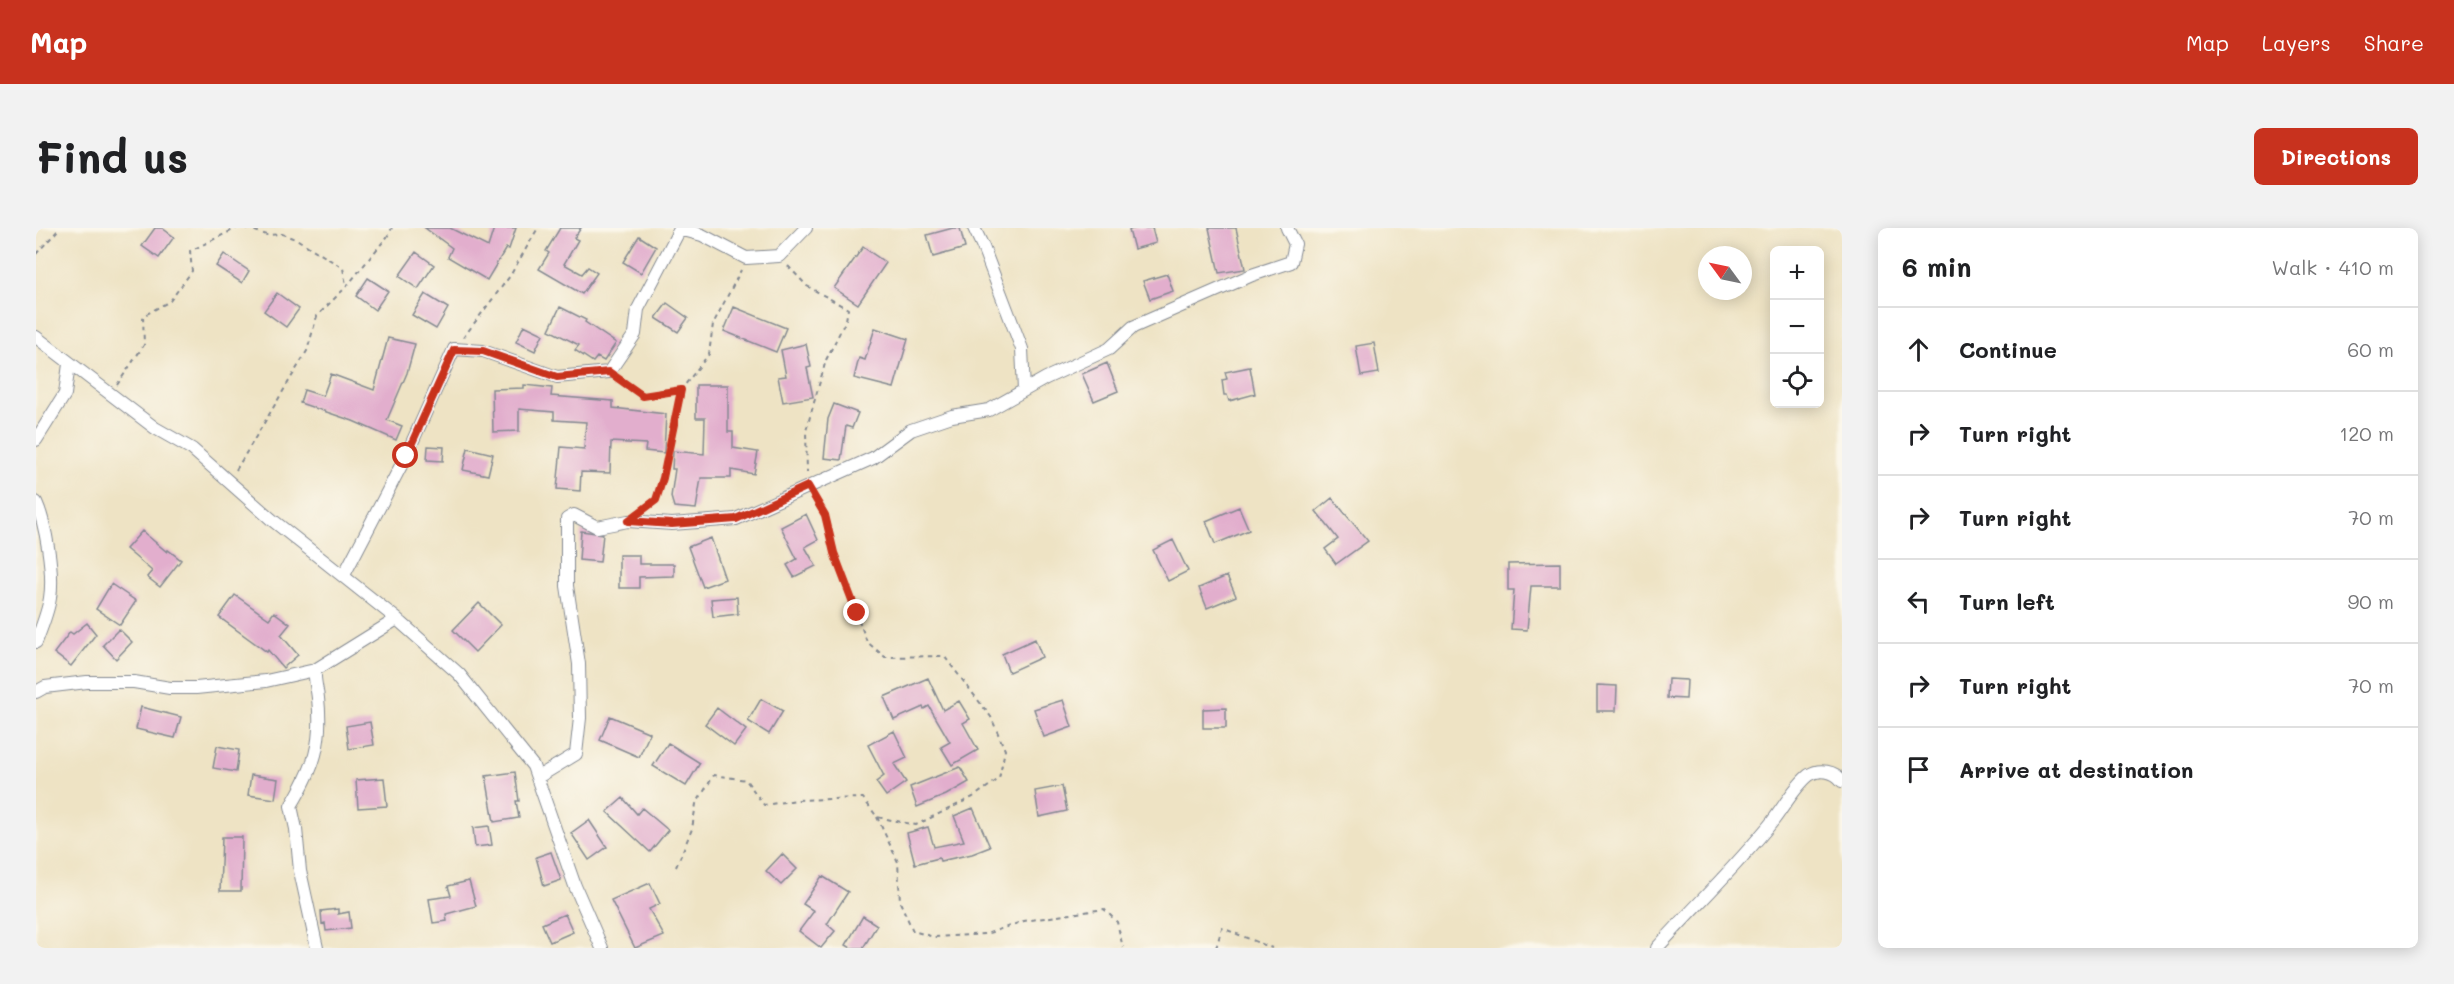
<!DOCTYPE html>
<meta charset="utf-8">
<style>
body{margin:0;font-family:Mali,sans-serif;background:#f2f2f2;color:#202124}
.controls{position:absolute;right:18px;top:18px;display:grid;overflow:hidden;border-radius:9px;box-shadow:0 3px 15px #0003}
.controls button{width:54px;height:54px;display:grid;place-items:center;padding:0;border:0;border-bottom:2px solid #e0e0e0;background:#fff;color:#202124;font:30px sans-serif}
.compass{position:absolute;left:1662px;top:18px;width:54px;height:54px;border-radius:50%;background:#fff;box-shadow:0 3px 15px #0003;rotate:303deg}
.stop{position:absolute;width:18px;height:18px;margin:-14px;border:4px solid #c8321e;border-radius:50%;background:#fff}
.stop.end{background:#c8321e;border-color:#fff;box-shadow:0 2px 6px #0008}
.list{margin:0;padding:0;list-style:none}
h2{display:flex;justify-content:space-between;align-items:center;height:78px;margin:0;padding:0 24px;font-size:26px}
h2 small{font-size:20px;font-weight:400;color:#757577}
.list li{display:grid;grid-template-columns:39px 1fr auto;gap:18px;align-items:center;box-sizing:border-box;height:84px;padding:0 24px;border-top:2px solid #e0e0e0}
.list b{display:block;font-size:22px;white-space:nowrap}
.list em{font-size:20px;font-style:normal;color:#757577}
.icon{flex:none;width:33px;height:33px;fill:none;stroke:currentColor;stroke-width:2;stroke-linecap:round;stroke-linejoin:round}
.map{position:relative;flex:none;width:1806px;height:720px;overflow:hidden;border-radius:9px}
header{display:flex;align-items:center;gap:36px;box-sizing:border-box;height:84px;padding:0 30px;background:#c8321e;color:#fff}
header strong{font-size:28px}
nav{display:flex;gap:33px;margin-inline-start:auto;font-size:21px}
.intro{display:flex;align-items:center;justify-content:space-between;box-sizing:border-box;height:144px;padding:0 36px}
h1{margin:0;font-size:42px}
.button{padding:15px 27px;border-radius:9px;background:#c8321e;color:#fff;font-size:21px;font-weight:700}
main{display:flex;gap:36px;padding:0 36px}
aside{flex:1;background:#fff;border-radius:9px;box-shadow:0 3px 15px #0003}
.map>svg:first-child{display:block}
.building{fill:#e2aecd}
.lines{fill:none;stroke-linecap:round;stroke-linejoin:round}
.minor-casing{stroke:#848991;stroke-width:14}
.path{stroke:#848991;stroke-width:2;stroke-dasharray:4.5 4.5;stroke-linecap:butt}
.minor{stroke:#fff;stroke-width:12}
.route{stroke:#c8321e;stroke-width:8}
</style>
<header>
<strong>Map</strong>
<nav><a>Map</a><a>Layers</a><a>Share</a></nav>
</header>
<div class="intro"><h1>Find us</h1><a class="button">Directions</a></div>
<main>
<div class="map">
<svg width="1806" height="720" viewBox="0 0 1806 720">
<rect width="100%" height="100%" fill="#fbf7ec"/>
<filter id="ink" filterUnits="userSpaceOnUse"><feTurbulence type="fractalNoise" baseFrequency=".0167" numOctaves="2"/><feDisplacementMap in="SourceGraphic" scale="12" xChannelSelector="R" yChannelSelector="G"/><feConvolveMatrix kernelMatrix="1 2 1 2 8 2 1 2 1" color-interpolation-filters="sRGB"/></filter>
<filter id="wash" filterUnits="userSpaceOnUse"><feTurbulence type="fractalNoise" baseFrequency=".008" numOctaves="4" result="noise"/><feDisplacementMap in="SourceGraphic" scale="24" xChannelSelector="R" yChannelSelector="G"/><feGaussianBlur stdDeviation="1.35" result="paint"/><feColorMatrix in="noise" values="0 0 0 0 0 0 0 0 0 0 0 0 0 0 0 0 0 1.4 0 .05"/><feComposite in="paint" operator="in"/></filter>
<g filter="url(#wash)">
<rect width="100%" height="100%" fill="#eee3c4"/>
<g id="blocks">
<path class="building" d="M119,0H126L138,9L123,30L106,18Z
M389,0H414L452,19L458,0H480L473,21L470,20L451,52L412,29L416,20Z
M524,0H545L538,10L542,12L528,36L546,46L552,39L561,45L546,66L503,41L513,25L510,23Z
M917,0H924L929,20L897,29L891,7Z
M1100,0H1116L1120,15L1098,21L1093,2Z
M1173,0H1200L1209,41L1183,45Z
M603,8L620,19L605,45L587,34Z
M827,19L850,35L822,76L798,60Z
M380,24L398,37L382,61L363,48Z
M188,26L213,43L206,55L180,38Z
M1131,46L1137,63L1114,71L1107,53Z
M332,50L352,63L339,82L320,68Z
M241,65L263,81L250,99L228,83Z
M389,66L412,80L400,101L376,87Z
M631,75L652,90L642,104L620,90Z
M524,79L550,92L549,94L580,115L568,133L561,129L557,134L539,122L543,117L513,102Z
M698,79L750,100L740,124L688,103Z
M488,97L507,106L499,123L480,114Z
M839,100L872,111L858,160L818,150L823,130L829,132Z
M352,110L379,116L371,145L351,192L366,198L360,212L317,193L264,175L268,162L287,168L295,146L338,162Z
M1338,115L1343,145L1325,148L1320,118Z
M770,116L775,139L771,140L777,169L747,174L742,149L750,148L745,122Z
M1071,135L1082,163L1058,173L1046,146Z
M1214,139L1219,166L1193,173L1191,167H1188L1186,152L1191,151L1189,144Z
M488,157L516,160L515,168L577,173V180L630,186L628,225L609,223L610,216L575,214L574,245L545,244L544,263L521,261L525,219L548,221L550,194L518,192V184L483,181V203L457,204L456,161L488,160Z
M660,157H692V204H697V220L722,224L718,246L695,242V250H665L660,281L638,279L635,269L639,241H636L637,223L668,226L669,190H660Z
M798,176L822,185L816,200L810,198L805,232L788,230L792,191Z
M392,218L408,219L407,233L391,232Z
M432,220L457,226L452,247L427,242Z
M1296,270L1332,313L1300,336L1289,321L1302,311L1280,283Z
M1203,279L1213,302L1179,316L1170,293Z
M770,286L782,312L769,319L780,338L758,349L751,337L761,331L745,299Z
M106,303L131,324L132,322L145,332L124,359L111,349L116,343L90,321Z
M545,303L567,306L564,334L543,332Z
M675,310L689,351L667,359L652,319Z
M1137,312L1152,343L1132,353L1117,322Z
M583,327H603V336H638V348L603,349V360H583Z
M1524,335V358H1495L1491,402L1475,401L1478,362H1472V336Z
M1191,348L1200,368L1171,380L1163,360Z
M75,356L100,373L84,397L60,381Z
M199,367L233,391L238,384L254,396L245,407L262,427L247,440L232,422L231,424L183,389Z
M701,369L702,386L677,389L675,371Z
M443,375L465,397L439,424L417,402Z
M51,395L60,406L35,438L18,425L34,404L37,406Z
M83,401L96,414L80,431L67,417Z
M999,411L1006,429L973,444L966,426Z
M892,450L907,482L923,473L934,491L927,495L942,522L916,537L905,519L914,514L893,478L888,481L887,479L858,492L848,469Z
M1632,451L1651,452L1650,471L1631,470Z
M1561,457L1581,458L1580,483H1561Z
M725,471L747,483L733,506L712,493Z
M1027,472L1036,499L1008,509L998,481Z
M105,479L145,489L139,510L100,501Z
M681,480L710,502L698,518L669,496Z
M1190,480V500H1167V481Z
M574,488L614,505L603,529L564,512Z
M334,494L338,517L313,521L310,498Z
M858,503L871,530L858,536L870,554L850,568L840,554L848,548L832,517Z
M632,515L664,535L650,558L617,538Z
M181,518L203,522L200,544L177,540Z
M924,539L933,554L910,567L881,579L874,559Z
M479,544L483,573H480L483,590L458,594L450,548Z
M215,547L242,551L239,571L212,567Z
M348,550L351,578L322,580L320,552Z
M1026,558L1031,583L1003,589L999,563Z
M587,570L601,586L606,580L632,602L614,624L571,584Z
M937,580L954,619L936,626L904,633L903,630L879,636L871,605L892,599L898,619L928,613L918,588Z
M553,592L571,619L553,632L535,605Z
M453,598L456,617L439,619L437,600Z
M186,609H206L205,663H184Z
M515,624L525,652L508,658L500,629Z
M746,626L761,641L745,657L730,643Z
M786,648L812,664L791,696L799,703L785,720L763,703L778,683L767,676Z
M433,653L440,678L410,686L411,693L397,695L393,671L415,668L412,658Z
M614,655L624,676L613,681L628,708L599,720L575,672Z
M302,681V686L313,684L315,700L290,703L289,695L286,696L285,683Z
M529,686L537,704L514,714L506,696Z
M827,688L841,697L827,720H815L810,717Z"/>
</g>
</g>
<g filter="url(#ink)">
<use href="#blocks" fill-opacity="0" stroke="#848991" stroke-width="1.5"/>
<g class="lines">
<g class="minor-casing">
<path id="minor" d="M938,0L947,19L986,121L988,162
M0,109L119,200L156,221L235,291L361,391L423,446L497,538L539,658L566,720
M0,212L29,166L33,136
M0,274C10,296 18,345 14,370C12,384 5,401 0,414
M308,347L370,228L418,121L447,123L521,149L573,144L599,106L602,81L644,1L666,7L710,30L743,28L770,0
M279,442C278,452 281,460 282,470C287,516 278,540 255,578L260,601L264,643L281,720
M0,464L9,459L51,454H98L134,460H160L230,453L279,442L361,391
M502,549L540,526L544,490L543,436L531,358V291L538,287L561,299L592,293L636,296L700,291L837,230L875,202L916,188L953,182L1010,150L1073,121L1097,99L1216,47L1255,34L1259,16L1251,0
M1621,720C1659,678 1701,638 1736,594C1748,579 1758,559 1773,547C1783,540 1799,543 1806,553"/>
</g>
<path class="path" d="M210,0L231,7L246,6L262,12L307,40L310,57
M0,26L24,0
M752,38L771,58L812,81L810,92L790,132L770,203L771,244
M427,110L474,48L502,0
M582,150L607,168L645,162
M81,157L108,117L107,88L134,73L156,43L154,23L201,0
M200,242L271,123L281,88L310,59L351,9L356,0
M608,280L620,272L627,250L645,162L673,126L677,96L705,42
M841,589L862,634L864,674L877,703L898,709L950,706L988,693L1068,681L1081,694L1087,720
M640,639L656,601L660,576L678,547L710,552L728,577L761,572L827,570L841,589L880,597L937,569L963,551L969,522L955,489L908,428L849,429L831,414L798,325L789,287L778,269
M1180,720L1186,700L1236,720"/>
<use href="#minor" class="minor"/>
</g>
</g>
<g class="lines" filter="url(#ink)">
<path class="route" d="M370,228L418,122L447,123L521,149L573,144L607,168L645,162L627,250L620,272L592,293L636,296L700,291L772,258L789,287L798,325L821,385"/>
</g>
</svg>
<div class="controls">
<button>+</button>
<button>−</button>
<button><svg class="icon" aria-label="locate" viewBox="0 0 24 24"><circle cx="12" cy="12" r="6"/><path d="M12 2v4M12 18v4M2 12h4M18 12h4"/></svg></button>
</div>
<svg class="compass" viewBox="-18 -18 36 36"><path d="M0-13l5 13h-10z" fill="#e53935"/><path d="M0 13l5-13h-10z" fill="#757577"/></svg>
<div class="stop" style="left:370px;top:228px"></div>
<div class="stop end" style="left:821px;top:385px"></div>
</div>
<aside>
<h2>6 min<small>Walk · 410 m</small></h2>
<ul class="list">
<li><svg class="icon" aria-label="ahead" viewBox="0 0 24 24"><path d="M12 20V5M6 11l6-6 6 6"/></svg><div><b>Continue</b></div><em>60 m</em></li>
<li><svg class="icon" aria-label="right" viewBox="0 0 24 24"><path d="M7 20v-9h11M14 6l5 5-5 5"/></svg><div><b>Turn right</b></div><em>120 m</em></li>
<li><svg class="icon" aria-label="right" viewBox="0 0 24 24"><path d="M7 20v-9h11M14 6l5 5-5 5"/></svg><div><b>Turn right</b></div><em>70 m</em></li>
<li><svg class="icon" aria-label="left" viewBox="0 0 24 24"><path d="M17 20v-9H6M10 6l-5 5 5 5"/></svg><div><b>Turn left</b></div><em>90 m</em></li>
<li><svg class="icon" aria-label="right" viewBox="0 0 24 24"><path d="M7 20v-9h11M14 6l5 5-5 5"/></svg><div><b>Turn right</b></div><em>70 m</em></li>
<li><svg class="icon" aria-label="arrive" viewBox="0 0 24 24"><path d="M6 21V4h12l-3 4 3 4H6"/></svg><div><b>Arrive at destination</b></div></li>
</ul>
</aside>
</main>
